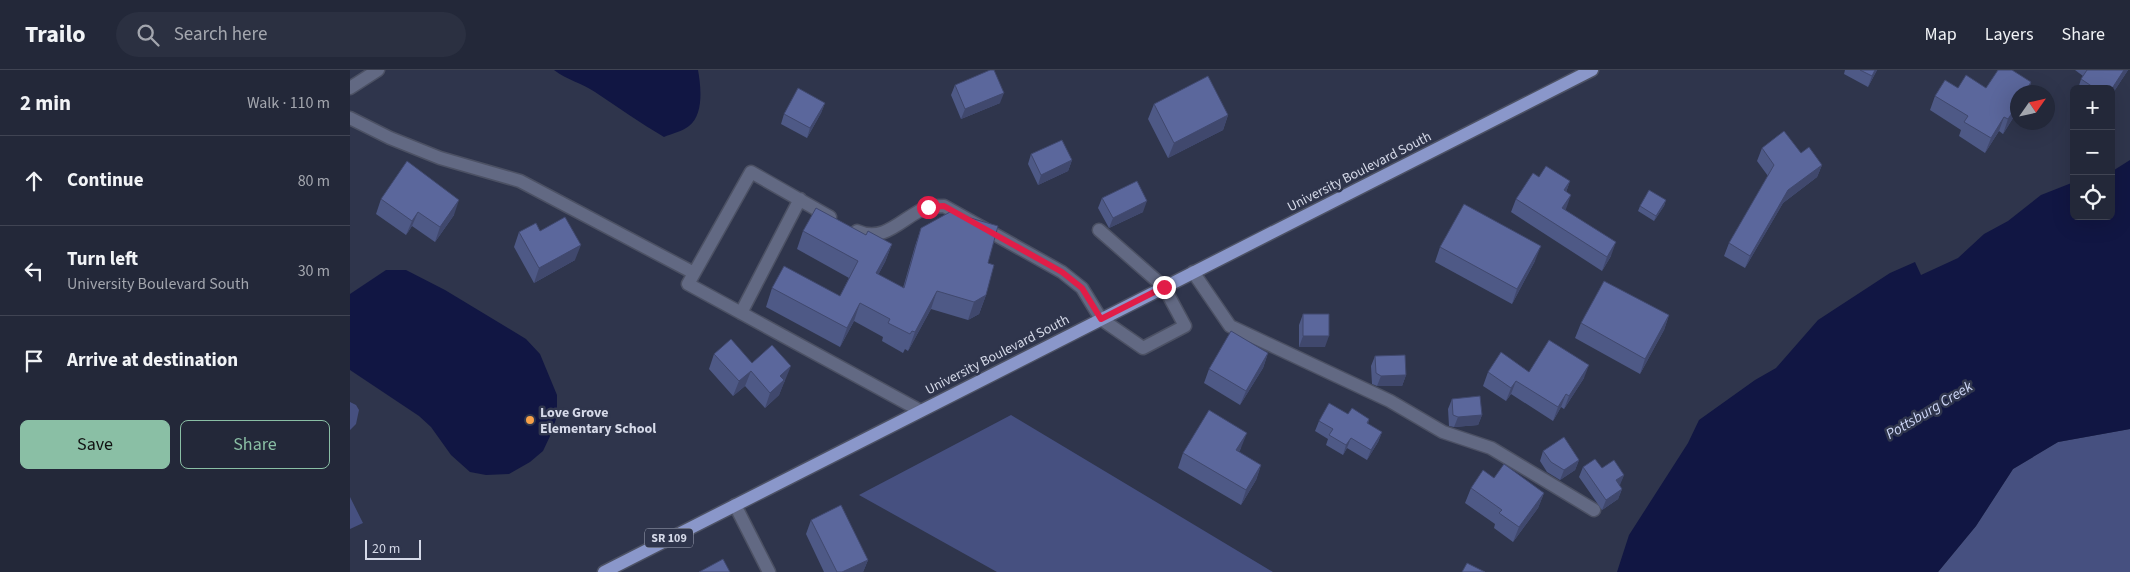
<!DOCTYPE html>
<meta charset="utf-8">
<style>
body{margin:0;font-family:"Source Sans 3",sans-serif;background:#2b3041;color:#f1f3f6}
.controls{position:absolute;right:15px;top:15px;display:grid;overflow:hidden;border-radius:8px;box-shadow:0 5px 20px #0002}
.controls button{width:45px;height:45px;display:grid;place-items:center;padding:0;border:0;border-bottom:1px solid #404453;background:#232839;color:#f1f3f6;font:25px sans-serif}
.compass{position:absolute;left:1660px;top:15px;width:45px;height:45px;border-radius:50%;background:#232839;box-shadow:0 5px 20px #0002;rotate:56deg}
.scale{position:absolute;left:15px;bottom:12px;width:56px;box-sizing:border-box;padding-left:5px;border:2px solid #d5d9e8;border-top:0;font-size:14px;line-height:18px;white-space:nowrap;color:#d5d9e8;-webkit-text-stroke:4px #2f354c;paint-order:stroke}
.stop{position:absolute;width:15px;height:15px;margin:-11px;border:4px solid #e11d48;border-radius:50%;background:#fff}
.stop.end{background:#e11d48;border-color:#fff;box-shadow:0 1px 5px #0008}
.list{margin:0;padding:0;list-style:none}
h2{display:flex;justify-content:space-between;align-items:center;height:65px;margin:0;padding:0 20px;font-size:21px}
h2 small{font-size:16px;font-weight:400;color:#a3a6ae}
.list li{display:grid;grid-template-columns:32px 1fr auto;gap:15px;align-items:center;box-sizing:border-box;height:90px;padding:0 20px;border-top:1px solid #404453}
.list b{display:block;font-size:19px;white-space:nowrap}
.list p{margin:0;font-size:16px;white-space:nowrap;color:#a3a6ae}
.list em{font-size:16px;font-style:normal;color:#a3a6ae}
.actions{display:flex;gap:10px;padding:15px 20px}
.actions a{flex:1;padding:11px 0;border:1px solid #8abfa5;border-radius:8px;text-align:center;font-size:18px;color:#8abfa5}
.actions .main{background:#8abfa5;color:#111}
.icon{flex:none;width:28px;height:28px;fill:none;stroke:currentColor;stroke-width:2;stroke-linecap:round;stroke-linejoin:round}
.map{position:relative;flex:none;width:1780px;height:502px;overflow:hidden}
header{display:flex;align-items:center;gap:30px;box-sizing:border-box;height:70px;padding:0 25px;background:#232839;border-bottom:1px solid #404453}
header strong{font-size:24px}
nav{display:flex;gap:28px;margin-inline-start:auto;font-size:18px}
.search{width:350px;height:45px;background:#2b3041;display:flex;align-items:center;gap:12px;box-sizing:border-box;padding:0 18px;border-radius:28px;color:#a3a6ae;font-size:19px}
main{display:flex}
aside{flex:1;background:#232839}
.map>svg:first-child{display:block}
.green{fill:#465080}
.water{fill:#111643}
.lines{fill:none;stroke-linecap:round;stroke-linejoin:round}
.minor-casing{stroke:#4c5164;stroke-width:15}
.major-casing{stroke:#4c5164;stroke-width:15}
.minor{stroke:#626983;stroke-width:12}
.major{stroke:#8a97ca;stroke-width:12}
.wall{fill:#4e5986}
.shaded-wall{fill:#40486d}
.building{fill:#5b679c;stroke:#40486d}
.route{stroke:#e11d48;stroke-width:6}
.poi-dot{fill:#f7a149;stroke:#2f354c;stroke-width:2}
.labels{text-anchor:middle;stroke-width:5;stroke-linejoin:round;paint-order:stroke}
.shield{fill:#2f354c;stroke:#a3a8b9;stroke-width:1}
.shield-label{font-size:12px;font-weight:bold;fill:#d5d9e8}
.street-label{font-size:14px;fill:#d5d9e8;stroke:#2f354c}
.poi-label{font-size:14px;font-weight:bold;fill:#d5d9e8;stroke:#2f354c;text-anchor:start}
.water-label{font-size:15px;font-style:italic;fill:#cdd6f7;stroke:#2f354c}
</style>
<header>
<strong>Trailo</strong>
<div class="search"><svg class="icon" aria-label="search" viewBox="0 0 24 24"><circle cx="10" cy="10" r="6"/><path d="M15 15l6 6"/></svg>Search here</div>
<nav><a>Map</a><a>Layers</a><a>Share</a></nav>
</header>
<main>
<aside>
<h2>2 min<small>Walk · 110 m</small></h2>
<ul class="list">
<li><svg class="icon" aria-label="ahead" viewBox="0 0 24 24"><path d="M12 20V5M6 11l6-6 6 6"/></svg><div><b>Continue</b></div><em>80 m</em></li>
<li><svg class="icon" aria-label="left" viewBox="0 0 24 24"><path d="M17 20v-9H6M10 6l-5 5 5 5"/></svg><div><b>Turn left</b><p>University Boulevard South</p></div><em>30 m</em></li>
<li><svg class="icon" aria-label="arrive" viewBox="0 0 24 24"><path d="M6 21V4h12l-3 4 3 4H6"/></svg><div><b>Arrive at destination</b></div></li>
</ul>
<div class="actions"><a class="main">Save</a><a>Share</a></div>
</aside>
<div class="map">
<svg width="1780" height="502" viewBox="0 0 1780 502">
<rect width="100%" height="100%" fill="#2f354c"/>
<path class="green" d="M0,332L6,335L9,340L6,354L0,360Z
M661,345L923,502H647L509,425Z
M1780,359V502H1588L1626,456L1663,399L1708,372Z
M0,427L13,453L0,459Z"/>
<path class="water" d="M204,0H348C351,16 354,45 339,56C333,61 321,64 314,67C290,53 268,37 245,22C232,13 217,10 204,0Z
M1780,90V359L1708,372L1663,399L1626,456L1588,502H1267L1279,465L1338,373L1349,350L1405,310L1426,298L1468,250L1540,203L1565,192L1571,205L1608,188L1634,164L1658,151L1691,125L1724,112V146H1761V102Z
M36,200H56L95,220L176,269L190,284L207,325V346L201,364L193,381L180,392L159,404L136,405L120,402L101,385L81,357L69,346L0,300V224Z"/>
<g class="lines">
<g class="minor-casing">
<path id="minor" d="M0,18L28,0
M0,48L40,68L90,88L170,111L344,203
M480,147L401,102L338,214L569,340
M507,161C536,174 554,145 578,137C583,136 589,136 594,136L712,202L732,218L751,249L793,278L835,256L814,217L749,160
M843,202L880,256L1040,331L1093,362L1141,378L1244,440
M391,243L450,129
M385,435L419,502"/>
</g>
<g class="major-casing">
<path id="major" d="M254,502L1242,0"/>
</g>
<use href="#minor" class="minor"/>
<use href="#major" class="major"/>
</g>
<path class="wall" d="M1495,0H1527L1518,17L1494,4Z
M1725,0H1778L1761,26V19H1728L1731,9L1733,6Z
M1681,12L1678,22H1668V40L1653,64L1649,61L1635,83L1609,66L1611,60L1580,40L1585,26L1608,18H1636Z
M605,15L650,33L611,49L601,25Z
M475,33L471,43L457,68L431,54L434,44Z
M804,34L878,45L873,60L818,88L798,49Z
M1412,78L1451,83L1472,95L1467,107L1433,133L1395,198L1374,186L1379,173L1418,106L1407,91Z
M681,84L722,90L718,101L688,115L678,94Z
M1189,107L1220,111L1216,122V139L1215,140L1261,186L1252,201L1161,142L1166,129Z
M752,128L793,142L759,158L748,138Z
M31,129L104,145L85,172L62,156L56,165L26,144Z
M1316,130L1314,136L1304,151L1288,141L1290,136Z
M571,158L638,193L636,225L629,244L618,250L581,239L558,281L555,279L553,283L532,271L533,267L504,251L490,277L416,237L422,218L490,226L499,208L447,179L453,161L516,165L542,174L535,192L528,205L553,218L565,176Z
M190,161L225,190L184,213L164,177L169,162Z
M1090,177L1185,191L1162,234L1085,192Z
M953,244L975,277H949V255Z
M1319,245L1314,260L1290,304L1225,268L1231,253Z
M918,283L913,298L890,335L854,313L859,299Z
M364,284L402,293L435,311L434,312L429,325L415,338L395,316L383,326L359,299Z
M1025,286L1056,305L1052,316H1027L1022,314L1021,296Z
M1138,302H1179L1234,308L1214,339L1211,337L1203,351L1161,324L1156,331L1133,316Z
M1102,329L1132,345L1128,355L1104,357L1099,356L1098,339Z
M998,344L1019,349L1018,354L1032,362L1028,372L1017,390L997,378L993,385L976,375L978,369L965,361L969,351Z
M891,378L889,382L911,395L906,410L891,435L828,398L833,383Z
M1193,381L1229,390L1225,400L1210,410L1197,402L1190,391Z
M1233,397L1252,398L1274,405L1269,415L1272,419L1268,429L1252,440L1229,407Z
M1144,408L1194,423L1188,438L1163,472L1144,458L1145,454L1115,433L1121,418Z
M461,450L518,490L513,502H474L456,464Z"/>
<path class="shaded-wall" d="M1525,0H1527L1518,17L1522,6Z
M1774,0H1778L1761,26V20Z
M1681,12L1678,22H1675Z
M654,23L650,33L611,49L615,39Z
M475,33L471,43L457,68L460,58Z
M1668,34V40L1653,64L1658,49Z
M878,45L873,60L818,88L824,73Z
M1654,47L1649,61L1635,83L1641,68Z
M722,90L718,101L688,115L691,105Z
M1472,95L1467,107L1433,133L1395,198L1400,186L1438,120Z
M1220,111L1215,125L1214,120Z
M1221,125L1216,139L1207,152L1212,138Z
M109,130L104,145L85,172L90,157Z
M1316,130L1314,136L1304,151L1306,146Z
M797,131L793,142L759,158L763,148Z
M68,142L62,156L56,165L62,151Z
M1266,172L1261,186L1252,201L1257,187Z
M542,174L535,192L519,222L526,203Z
M231,175L225,190L184,213L189,198Z
M1191,176L1185,191L1162,234L1167,219Z
M587,221L581,239L558,281L565,262Z
M636,225L629,244L618,250L624,232Z
M510,233L504,251L490,277L497,258Z
M1319,245L1314,260L1290,304L1295,289Z
M953,266H979L975,277H949Z
M918,283L913,298L890,335L896,321Z
M1239,295L1234,308L1214,339L1219,326Z
M441,296L429,325L415,338L420,323L430,306Z
M401,301L395,316L383,326L389,311Z
M1056,305L1052,316H1027L1031,306Z
M1166,311L1161,324L1156,331L1161,318Z
M1216,324L1211,337L1203,351L1208,337Z
M1132,345L1128,355L1104,357L1108,347Z
M1032,362L1028,372L1017,390L1021,380Z
M897,363L891,378L881,395L886,380Z
M1001,368L997,378L993,385L996,375Z
M1229,390L1225,400L1210,410L1214,400Z
M911,395L906,410L891,435L896,420Z
M1274,405L1270,415L1262,420L1266,410Z
M1272,419L1268,429L1252,440L1256,430Z
M1194,423L1188,438L1163,472L1169,457Z
M518,490L513,502H492Z"/>
<path class="building" d="M640,0H644L654,23L615,39L605,15Z
M1510,0H1525L1522,6Z
M1648,0H1662L1681,12L1675,22H1668V34L1658,49L1654,47L1641,68L1614,52L1618,46L1585,26L1595,10L1608,18L1616,5L1636,18Z
M1737,0H1774L1761,20V19H1746L1731,9Z
M858,6L878,45L824,73L804,34Z
M448,18L475,33L460,58L434,44Z
M1434,61L1451,83L1459,77L1472,95L1438,120L1400,186L1379,173L1424,95L1412,78Z
M712,70L722,90L691,105L681,84Z
M57,91L109,130L90,157L68,142L62,151L31,129Z
M1196,96L1220,111L1214,120L1221,125L1212,138L1266,172L1257,187L1166,129L1183,103L1189,107Z
M787,111L797,131L763,148L752,128Z
M1299,120L1316,130L1306,146L1290,136Z
M1114,134L1191,176L1167,219L1090,177Z
M466,138L516,165L518,161L542,174L526,203L554,218L571,158L600,142L648,156L638,193L644,195L636,225L624,232L587,221L565,262L562,261L560,264L538,253L540,249L510,233L497,258L422,218L434,196L490,226L508,191L453,161Z
M215,147L231,175L189,198L169,162L186,153L190,161Z
M1254,211L1319,245L1295,289L1231,253Z
M953,244H979V266H953Z
M881,261L918,283L896,321L859,299Z
M381,269L402,293L422,275L441,296L430,306L434,310L420,323L401,301L389,311L364,284Z
M1199,270L1239,295L1219,326L1216,324L1208,337L1166,311L1161,318L1138,302L1151,282L1179,302Z
M1055,285L1056,305L1031,306L1026,303L1025,286Z
M1130,326L1132,345L1108,347L1103,345L1102,329Z
M979,333L998,344L1002,338L1019,349L1017,353L1032,362L1021,380L1001,368L996,375L979,365L983,359L969,351Z
M859,340L897,363L886,380L911,395L896,420L833,383Z
M1214,367L1229,390L1214,400L1201,392L1193,381Z
M1245,389L1252,398L1264,390L1274,405L1266,410L1272,419L1256,430L1233,397Z
M1154,394L1194,423L1169,457L1149,443L1152,440L1121,418L1133,400L1144,408Z
M491,435L518,490L492,502H487L461,450Z
M373,489L380,502H349Z
M1117,493L1135,502H1112Z"/>
<g class="lines">
<path class="route" d="M578,137L594,136L712,202L732,218L751,249L814,217"/>
</g>
<circle class="poi-dot" cx="180" cy="350" r="5"/>
<g class="labels">
<rect class="shield" x="295" y="458.5" width="48" height="19" rx="4"/>
<g class="shield-label">
<text x="319" y="472">SR 109</text>
</g>
<g class="street-label">
<text transform="translate(1009 101) rotate(-27)" y="5">University Boulevard South</text>
<text transform="translate(647 284) rotate(-27)" y="5">University Boulevard South</text>
</g>
<g class="poi-label">
<text x="190" y="347">Love Grove<tspan x="190" dy="16">Elementary School</tspan></text>
</g>
<g class="water-label">
<text transform="translate(1579 340) rotate(-31)" y="5">Pottsburg Creek</text>
</g>
</g>
</svg>
<div class="controls">
<button>+</button>
<button>−</button>
<button><svg class="icon" aria-label="locate" viewBox="0 0 24 24"><circle cx="12" cy="12" r="6"/><path d="M12 2v4M12 18v4M2 12h4M18 12h4"/></svg></button>
</div>
<svg class="compass" viewBox="-18 -18 36 36"><path d="M0-13l5 13h-10z" fill="#e53935"/><path d="M0 13l5-13h-10z" fill="#a3a6ae"/></svg>
<div class="scale">20 m</div>
<div class="stop" style="left:578px;top:137px"></div>
<div class="stop end" style="left:814px;top:217px"></div>
</div>
</main>
